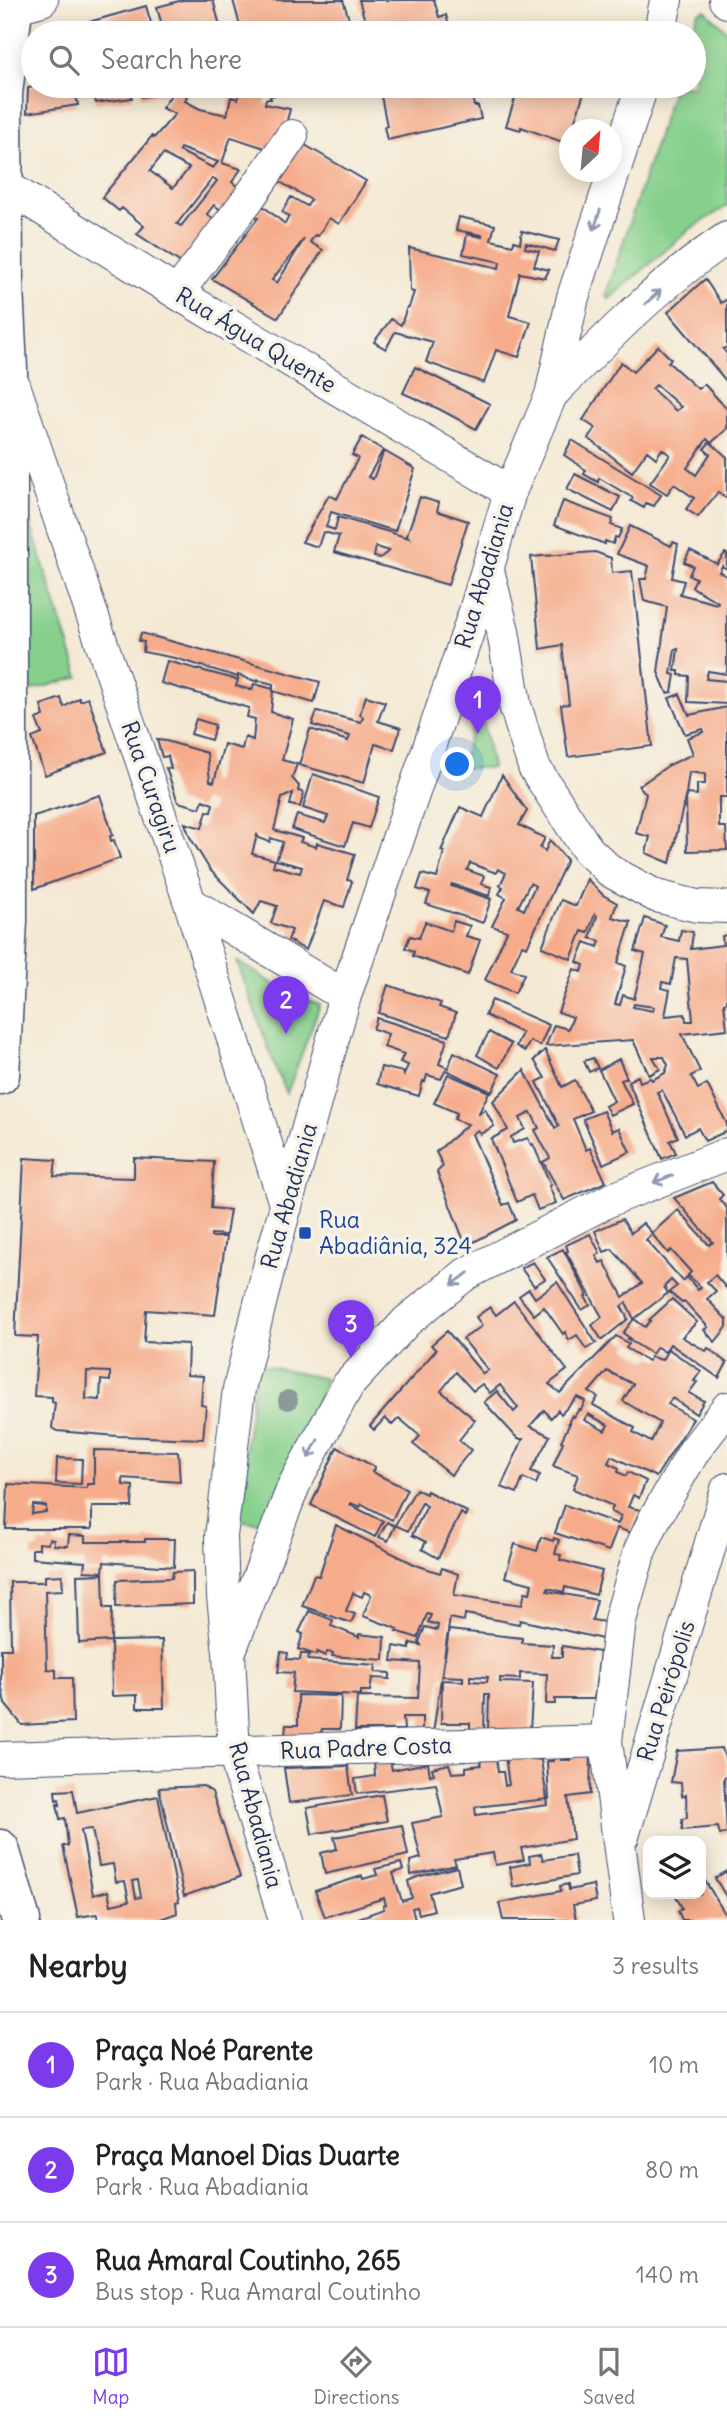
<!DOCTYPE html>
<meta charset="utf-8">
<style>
body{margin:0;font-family:Delius,sans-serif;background:#f2f2f2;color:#222}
.controls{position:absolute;right:21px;bottom:21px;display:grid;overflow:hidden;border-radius:14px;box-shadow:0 4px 18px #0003}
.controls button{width:63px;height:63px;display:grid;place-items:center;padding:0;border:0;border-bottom:2px solid #e0e0e0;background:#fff;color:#222;font:35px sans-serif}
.compass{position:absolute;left:559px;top:119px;width:63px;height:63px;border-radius:50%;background:#fff;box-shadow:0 4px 18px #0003;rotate:26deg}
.you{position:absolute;left:458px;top:765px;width:24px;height:24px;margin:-18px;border:5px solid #fff;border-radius:50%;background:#1a73e8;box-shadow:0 0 0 10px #1a73e833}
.badge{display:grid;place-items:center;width:46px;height:46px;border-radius:50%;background:#7c3aed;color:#fff;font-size:23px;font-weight:700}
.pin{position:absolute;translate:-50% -58px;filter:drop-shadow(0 2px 4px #0008)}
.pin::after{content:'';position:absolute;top:37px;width:24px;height:21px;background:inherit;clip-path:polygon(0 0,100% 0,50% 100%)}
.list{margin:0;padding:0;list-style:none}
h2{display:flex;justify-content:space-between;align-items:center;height:91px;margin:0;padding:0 28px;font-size:30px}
h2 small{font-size:23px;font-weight:400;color:#767676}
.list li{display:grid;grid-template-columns:46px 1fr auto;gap:21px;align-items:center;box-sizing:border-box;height:105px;padding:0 28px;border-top:2px solid #e0e0e0}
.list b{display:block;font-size:26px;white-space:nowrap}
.list p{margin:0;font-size:23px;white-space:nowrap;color:#767676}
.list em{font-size:23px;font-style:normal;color:#767676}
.icon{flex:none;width:38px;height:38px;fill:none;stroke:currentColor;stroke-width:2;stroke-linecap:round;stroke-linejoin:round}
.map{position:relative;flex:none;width:727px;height:1920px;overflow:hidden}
.search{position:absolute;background:#fff;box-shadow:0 4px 18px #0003;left:21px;right:21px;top:21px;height:77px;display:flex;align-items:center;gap:18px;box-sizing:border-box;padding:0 24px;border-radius:38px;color:#767676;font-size:26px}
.sheet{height:406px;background:#fff}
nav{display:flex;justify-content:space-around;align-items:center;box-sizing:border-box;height:98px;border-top:2px solid #e0e0e0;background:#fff;font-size:19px;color:#767676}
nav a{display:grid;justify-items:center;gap:4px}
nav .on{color:#7c3aed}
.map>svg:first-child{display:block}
.green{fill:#86d08c;stroke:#508075;stroke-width:2}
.building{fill:#f6ac8b;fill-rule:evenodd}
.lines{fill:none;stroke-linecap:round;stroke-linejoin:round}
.street-casing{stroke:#3c4b70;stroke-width:34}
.secondary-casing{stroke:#3c4b70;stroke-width:41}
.street{stroke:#fff;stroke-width:32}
.secondary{stroke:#fff;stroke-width:38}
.tree{fill:#8c999a}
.oneway{stroke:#8d97ae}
.transit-dot{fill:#1a4fb4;stroke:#f7f3e8;stroke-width:2.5}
.labels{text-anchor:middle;stroke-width:7;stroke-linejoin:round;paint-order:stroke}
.street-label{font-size:23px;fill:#1b2f5e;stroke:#f7f3e8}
.transit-label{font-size:23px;fill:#164399;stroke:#f7f3e8;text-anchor:start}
</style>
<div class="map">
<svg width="727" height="1920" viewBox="0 0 727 1920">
<rect width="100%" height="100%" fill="#f7f3e8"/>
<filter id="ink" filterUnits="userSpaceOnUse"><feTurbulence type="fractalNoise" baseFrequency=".0143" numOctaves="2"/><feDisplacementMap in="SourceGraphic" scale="14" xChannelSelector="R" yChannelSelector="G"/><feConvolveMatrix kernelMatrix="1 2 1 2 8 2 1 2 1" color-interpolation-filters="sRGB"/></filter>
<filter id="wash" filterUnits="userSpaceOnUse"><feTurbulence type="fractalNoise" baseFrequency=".00686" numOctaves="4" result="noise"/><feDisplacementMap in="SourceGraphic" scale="28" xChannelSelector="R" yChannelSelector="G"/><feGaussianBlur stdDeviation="1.57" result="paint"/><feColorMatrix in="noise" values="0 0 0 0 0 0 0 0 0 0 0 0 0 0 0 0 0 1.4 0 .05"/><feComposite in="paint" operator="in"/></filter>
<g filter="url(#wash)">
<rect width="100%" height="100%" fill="#f4e9d4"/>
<path class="green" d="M705,10L727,31V206L689,230L609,299L606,295L674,86H694V33H691L698,13Z
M21,494L79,677L21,693Z
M479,700L492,768H461Z
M237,961L290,994L320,1005L287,1093L277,1072Z
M256,1364L326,1379L269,1524L236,1520Z"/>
<g id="blocks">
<path class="building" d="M183,0H213L222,33H164L157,7Z
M233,0H343L349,19L331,25L333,33H242Z
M359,0H434L439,17L446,15L449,26L424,33H356L364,30L362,22L365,21Z
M146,6L154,33H58L57,31Z
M38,86H128L132,98L96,103L93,92L76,96L78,105L27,113L28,88Z
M138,86H203L178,92L187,96L185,101L200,109L227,115L231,97L238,99V94H246L245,86H291L275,90V95L270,96L271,99H266L265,104L290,109L285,128L274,151L231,137L222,163L241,169L232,182L243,191L226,214L214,205L207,214L219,224L187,267L137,234L144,226L122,208L119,211L102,197L152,136L154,138L175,114L162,108L173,92L142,97ZM180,148L218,162L213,168L179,151ZM163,154L189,168L173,188L150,171ZM213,178L217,181L181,226L177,224Z
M374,86H470L474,106H478L481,119L387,140L384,127L387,126L380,91L375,92Z
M519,86H586L572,130H570L568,144L521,127V130L506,126Z
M300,142L366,181L339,224L329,218L318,236L315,235L310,242L323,250L278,318L212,279L258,218L251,212L258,202L285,224L289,216L282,212L291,197L307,206L311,200L275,179ZM304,239L277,283L272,280Z
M459,217L495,225L491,240L513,245L514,241L520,243L522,231L559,240L555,251L526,243L525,248L539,251L534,266L549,270L545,278L520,273L509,316L531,322L519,357L496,350L484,383L426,362L433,342L395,332L386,349L374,342L391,319L401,325L407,307H409L414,292L410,291L409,248L499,268L500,262L463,254L467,234L482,237V235L456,230Z
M705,279L721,303L727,299V347L723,349L727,354V382L668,312Z
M658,346L671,359L668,362L698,389L704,384L727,409V429L711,443L727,457V499L718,492L698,517L686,509L694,498L674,484L667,494L650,483L670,455L662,449L656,458L647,451L632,472L588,438L595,428L583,420L621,362L633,372ZM656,385L681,407L676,411L652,389ZM707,439L710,442L704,449L710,454L696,475L687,468Z
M415,367L490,404L476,429L439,409L403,393Z
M362,437L383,450L368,477L373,479L384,451L415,469L395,531L331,512L326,527L335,530L338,517L409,538L407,535L420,497L439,503L437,511L468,521L448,585L334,552L339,536L323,532L318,547L302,542L329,495L337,499L358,458L352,455ZM376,547L389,551L380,558L374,557Z
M572,440L661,495L654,506L646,503L644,508L631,501L633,498L599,478L598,482L584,474L586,470L564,455Z
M575,474L620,497L613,512L567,489Z
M563,501L613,519L611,525L622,529L618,538L615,537L613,544L605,541V544L554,525Z
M630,526L671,546L673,542L678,544L672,578L684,581L680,594L717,604L718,602L692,587L696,578L689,575L693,566L684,562L690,550L717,564L725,553L727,554V569L722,566L719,572L727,576V674L708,671L706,679L727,681V704L688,702L689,676L679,675V671H675L678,649H675L671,674L675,675L672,692L667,693L658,672L667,607L644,601L640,579H646L649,566L617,554Z
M595,552L611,558L612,573L632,571L652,746L568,757L561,705L569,704L562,645L540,649L531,557Z
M141,633L320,682L314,703L273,691L271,712L293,719L282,760L297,764L292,778L299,786L298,791L304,793L300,807L290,805L293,793L282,798L274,830L302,838L300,842L316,847L317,843L355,854L347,880L352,881L344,907L324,901L306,950L288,940L292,930L271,923L277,906L261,901L254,914L210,870L190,837L185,823L202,828L207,811L211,812L213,804L203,800L200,808L178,802L166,768L171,769L168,756L162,757L157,740L166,741L207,753L210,781L214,782L224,744L242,749L245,737L253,740L255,719L247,717L249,708L161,683L167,661L238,680L236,686L252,690L254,684L273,689V684L258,680V682L238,675V677L175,658L143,652L144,642L139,641ZM257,835L259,838L270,842L271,838L283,842L276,860L302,867L300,873L273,866L275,860L252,854Z
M680,694L689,715L727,707V797H719V827H726L727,850L687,851L686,794L670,863L646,853L650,837L636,833L646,794L639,786L669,765L693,754L687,738L704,732L703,729L685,734L669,698ZM689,772L705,774V784H697V795L686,794Z
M366,696L385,702L378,721L401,728L394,749L375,744L364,783L299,765L310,729L348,741L350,736L312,725L317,711L361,722L363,717L360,714Z
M61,698L64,707L79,698L80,701L88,698L107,752L45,775L32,738L42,734L36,719L44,716L41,705Z
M196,719L215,725L211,740L191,734Z
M313,774L379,797L369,828L353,823L345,846L292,829L297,815L325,823L328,816L303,808Z
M502,775L527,811L519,825L545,838L540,848L545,851L550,840L567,860L527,947L522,945L511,969L524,974L515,993L485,980L507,931L492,926L506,898L499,894L503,887L500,885L506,873L498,869L496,873L470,863L467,870L484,876L481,884L491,887L489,896L452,884L451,886L491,899L483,923L426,904L430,893L417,889L422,874L437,878L444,852L441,851L460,807L483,817ZM530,883L535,886L524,910L518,907Z
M100,795L113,835L110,836L111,841L114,840L120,858L34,889V816Z
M587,879L603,895L617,903L612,917L631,922L618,963L626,966L615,1004L620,1005L623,995L634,999L645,954L635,951L645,918L665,925L661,937L679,941L681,930L693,932L691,949L723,945L722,936L727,935V1002L724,1003L727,1029L682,1034L700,1071L691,1076L698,1089L707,1084L727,1124V1131L705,1141L698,1128L685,1135L662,1090L657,1092L678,1137L670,1141L676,1153L662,1159L628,1081L638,1076L640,1082L650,1078L652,1080L665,1073L668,1065L664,1057H653L660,1069L649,1075L633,1040L546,1046L554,1025L568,1029L573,1017L558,1012L574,969L582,972L584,965L577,962L585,942L598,947L600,941L590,938L597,916L595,914L588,933L582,931L571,959L542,947L561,900L576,906ZM676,958L687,959L693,1021H686L685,1014L665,1016L670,990L661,988L662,982L671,984ZM634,1004L654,1007L653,1011L633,1007Z
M454,921L470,926L466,936L480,940L468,975L413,956L414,951L405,948L410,936L419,938L425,922L451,931Z
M388,985L441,1003L439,1007L456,1013L449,1036L379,1013Z
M492,1000L549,1025L540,1046L530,1041L525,1051L516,1046L522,1033L485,1015Z
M377,1018L447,1040L439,1064L448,1068L454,1052L500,1074L492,1092L446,1070L441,1079L427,1075L425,1082L423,1081L419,1096L377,1084L381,1067L403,1072L404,1075L408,1065L400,1062L404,1054L384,1047L388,1034L373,1029Z
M489,1032L511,1044L499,1068L477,1055Z
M545,1050L562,1087L575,1080L591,1111L573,1119L586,1150L590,1148L606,1182L564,1200L543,1162L550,1158L535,1130L539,1128L531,1112L520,1118L525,1129L511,1137L513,1143L528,1138L531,1145L533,1144L551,1185L549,1186L556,1203L538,1210L532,1195L517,1202L491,1139L508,1130L493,1101L524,1070L555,1128L559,1126L537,1082L545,1078L534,1060Z
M593,1058L598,1068L589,1072L584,1061Z
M619,1059L627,1078L621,1080L633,1104L610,1115L605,1106L614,1101L599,1070Z
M448,1074L489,1092L478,1115L485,1109L494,1126L480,1134L478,1130L472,1134L503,1205L509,1203L516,1220L466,1246L437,1172L443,1166L436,1152L468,1124L454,1119L457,1113L434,1103Z
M603,1111L612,1131L619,1128L630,1152L603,1164L583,1119Z
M24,1158L56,1160L54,1176L134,1178V1158L214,1162L211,1208L230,1210L226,1235L211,1234V1237H226L215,1315L146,1310L144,1342L188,1344L187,1375L203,1376L201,1405L206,1406L203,1439L118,1436L57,1431L52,1428L55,1403L52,1402V1397L34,1396L38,1337L15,1336ZM87,1371L110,1372V1381L101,1380L100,1400L86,1399Z
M712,1182L723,1195L719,1199L727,1208V1289L715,1275L707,1282L716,1291L707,1299L727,1320V1327L715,1342L704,1330L708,1327L685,1302L682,1303L669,1292L677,1286L671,1280L664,1287L668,1293L634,1319L626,1303L621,1306L628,1319L602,1340L592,1325L602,1317L566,1252L568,1251L566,1245L590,1234L600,1253L596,1256L600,1263L604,1261L623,1297L642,1283L612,1249L604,1252L595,1231L622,1219L631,1233L643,1223L652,1233L678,1210L709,1245L713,1242L674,1198ZM652,1234L668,1253L671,1250L691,1272L688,1275L701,1287L698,1290L687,1277L683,1281L646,1240Z
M563,1249L587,1295L585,1297L590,1305L582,1310L547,1257Z
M533,1262L545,1279L534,1286L521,1268Z
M557,1282L596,1343L586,1349L577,1335L569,1340L565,1332L563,1334L544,1307L534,1315L519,1296L529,1289L535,1298Z
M672,1299L697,1322L682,1337L706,1351L708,1348L727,1363L719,1378L670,1344L665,1352L657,1347L652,1354L628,1339L630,1338L623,1333L634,1319L645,1327L651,1321L649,1320Z
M514,1301L567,1370L549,1384L560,1393L616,1336L629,1344L626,1348L648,1361L651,1357L662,1360L668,1349L701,1371L694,1381L697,1382L689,1393L704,1401L696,1414L672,1398L668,1404L693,1419L656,1477L611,1456L608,1463L619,1468L618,1472L626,1476L628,1472L646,1481L639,1498L633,1495L628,1507L640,1510L631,1533L617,1528L609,1551L555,1533L565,1505L618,1524L621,1516L611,1512L613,1506L573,1489L578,1475L553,1466L563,1442L561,1441L570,1423H568L572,1415L574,1417L579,1409L581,1410L585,1401L577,1397L561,1414L558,1410L551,1418L544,1410L530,1426L550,1436L531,1471L540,1475L536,1484L523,1478L517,1493L501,1487L523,1439H518L484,1402L497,1391L514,1412L518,1408L500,1385L490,1393L482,1384L473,1391L456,1372L441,1391L475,1420L459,1440L471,1450L451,1475L413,1444L420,1436L399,1418L392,1425L385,1418L374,1430L370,1426L436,1350L431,1345L447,1331L483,1374L488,1370L463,1339L482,1326L476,1317L490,1307L496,1315ZM607,1371L633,1384L623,1401L660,1423L651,1442L633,1432L635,1428L593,1405L598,1397L589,1392ZM588,1414L608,1425L605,1431L584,1420Z
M337,1447L375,1467L372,1472L407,1489L392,1520L362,1504L360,1507L351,1503L350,1505L383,1521L375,1537L311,1505Z
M94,1450L178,1452L180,1482L123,1478V1485L133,1486L132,1507H92V1529H6L8,1484L87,1488V1484H94ZM33,1505L46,1506V1512L32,1514Z
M57,1458L82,1459L81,1484L56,1483Z
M416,1489L426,1494L427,1491L467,1512L465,1516L461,1513L438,1558L422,1549L426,1542L412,1535L427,1506L422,1503L408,1531L395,1525Z
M387,1522L395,1526L388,1541L379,1537Z
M336,1525L416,1565L440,1573L442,1568L458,1574L454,1595L522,1605L525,1592L530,1593L532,1584L505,1577L515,1544L537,1551L541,1537L553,1541L554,1538L559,1540L555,1554L561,1555L560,1560L602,1571L596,1595L565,1587L564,1592L548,1588L547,1591L597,1600L592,1620L605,1622L602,1639L520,1620L519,1624L465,1614L464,1621L450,1618L433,1733H422V1717H403L404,1730H355L357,1697L418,1698L420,1663L392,1661L394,1646L410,1649V1643L421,1645L419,1642L425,1627L437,1630L438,1625L428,1622L431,1615L427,1614L418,1638L396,1631L398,1629L363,1616L371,1595L364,1592L362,1597L353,1593L346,1611L355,1614L351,1623L302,1606L314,1575L319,1576Z
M69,1535L85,1536V1542H145V1539H175L174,1567L104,1562L103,1572L84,1571L85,1562L32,1558V1549H39V1543L48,1544L49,1539L54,1540V1545L68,1546Z
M193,1571V1604L116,1607L117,1580L172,1578L173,1572Z
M103,1574L104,1608H112L111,1641L79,1643L77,1575Z
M62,1575L63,1590L45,1591L47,1669L56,1670V1678H72L73,1722L22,1725L5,1704L1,1683V1649H11L10,1582H45V1576Z
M309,1611L333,1620L331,1626L359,1637V1634L385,1637L384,1660L332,1656L333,1653L327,1652L325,1656L317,1652L316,1655L298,1649L303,1634L299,1632Z
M449,1630L522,1638V1643L553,1645L552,1657H562V1646L600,1652L594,1699H555V1704H546L547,1674L520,1673V1679L500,1678V1682L533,1683L530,1730L488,1731L489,1694H485L484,1732H470V1723H441L442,1680L463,1681V1677L442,1676ZM470,1676L488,1677L487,1682L470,1681Z
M162,1640L164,1708H137V1695L112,1696L111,1641Z
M281,1652L288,1653L287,1659L300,1660L301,1654H309L308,1660L376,1665L375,1672L390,1673V1679L372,1678L370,1691H361V1695L292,1692L294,1673L278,1672Z
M298,1695L341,1696L340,1729H322L321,1735H285L286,1725H298Z
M722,1748L727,1764V1777L724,1778L727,1833L720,1835L718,1827L682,1830V1819L687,1818L686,1795L682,1796L681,1783L671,1782L677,1751Z
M591,1752L590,1794L568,1797L573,1839L521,1848L524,1860L495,1865L493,1853L454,1859L456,1865L411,1875L410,1861L421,1858L412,1823L443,1817L436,1784L357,1794L355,1779L375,1776L374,1760L390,1759L392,1770L428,1763L430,1775L434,1774L432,1768L449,1764L452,1773L466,1772V1767L481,1765V1756L496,1755L498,1772H503L505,1786L509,1785L505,1755L541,1760L547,1799H549L547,1761H553V1757H561V1760H570V1753ZM547,1799L548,1805L476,1815L475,1807Z
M348,1766L352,1795L289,1803L284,1768Z
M203,1786L212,1792L240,1877L184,1896L159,1788Z
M73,1790L77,1813L158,1796L179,1902L176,1903L177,1913L158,1920H98L97,1914L78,1917L63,1846H68L65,1818L60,1819L57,1804L60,1805L59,1799L56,1800L55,1791ZM92,1829L99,1866L113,1864L116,1882L125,1881L129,1901L111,1905L108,1891L93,1895L81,1830ZM138,1880L141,1897L136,1898L133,1881Z
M382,1795L387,1821L312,1834L307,1808Z
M402,1825L408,1855L325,1874L321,1853L337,1849L334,1837Z
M541,1854L543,1860L574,1855L577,1875L513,1887L510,1867L530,1863L529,1856Z
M401,1863L403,1870L393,1873L402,1901L412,1898L408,1881L417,1877L457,1867L461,1884L429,1893L434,1910L419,1914L417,1907L412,1908L415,1920H353L384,1909L383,1906L386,1905L384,1898L325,1917L315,1891L362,1876L363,1879L377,1875L375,1869Z
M727,1871V1898L715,1878Z
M704,1879L727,1917V1920H682L678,1911L682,1908L675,1894H701V1880Z
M568,1884L569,1890L593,1885L596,1901L573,1905L576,1920H503L499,1903L561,1891L560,1886Z"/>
</g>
</g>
<g filter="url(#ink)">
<use href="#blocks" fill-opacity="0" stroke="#3c4b70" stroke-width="2"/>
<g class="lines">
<g class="street-casing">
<path id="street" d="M725,0L727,2
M0,11L42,0
M660,33L666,0
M4,185L177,293L510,492
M177,293L249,198L292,136
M14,385L190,903L286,1207
M552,394C606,338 662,281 727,238
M488,570L503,631L515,705L534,767L587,849L610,871L656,896L697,906L727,907
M190,903L345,996
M231,1648L294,1485L348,1385L407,1321L466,1274L610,1200L727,1154
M0,1758L606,1741
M623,1836L727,1489
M285,1920L234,1753L229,1653L223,1597L221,1536L239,1389L271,1259L345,996L475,611L510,492L551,395L573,297L642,86
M629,1920L606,1741L620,1620L640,1550L655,1518L694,1451L727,1408"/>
</g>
<g class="secondary-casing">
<path id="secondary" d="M0,1075L8,921V369L4,287L3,94L13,9L16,0
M0,1849L21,1920"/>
</g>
<use href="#street" class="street"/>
<use href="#secondary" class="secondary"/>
</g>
<circle class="tree" cx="288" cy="1400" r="10"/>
<defs><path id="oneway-shaft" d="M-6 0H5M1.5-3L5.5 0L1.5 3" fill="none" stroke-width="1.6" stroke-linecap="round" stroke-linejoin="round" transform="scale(1.75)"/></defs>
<g class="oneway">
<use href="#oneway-shaft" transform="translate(597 220) rotate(108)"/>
<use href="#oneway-shaft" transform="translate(653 297) rotate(-41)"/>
<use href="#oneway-shaft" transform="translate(663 1179) rotate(159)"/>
<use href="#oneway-shaft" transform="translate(460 1279) rotate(143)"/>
<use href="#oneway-shaft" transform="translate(313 1449) rotate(118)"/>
</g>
</g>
<rect class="transit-dot" x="298" y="1226" width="14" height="14" rx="3.5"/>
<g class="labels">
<g class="street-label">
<text transform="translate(256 340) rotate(31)" y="8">Rua Água Quente</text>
<text transform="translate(484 576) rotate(-73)" y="8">Rua Abadiania</text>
<text transform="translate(151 787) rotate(71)" y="8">Rua Curagiru</text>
<text transform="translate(289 1196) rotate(-74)" y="8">Rua Abadiania</text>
<text transform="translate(666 1691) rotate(-73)" y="8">Rua Peirópolis</text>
<text transform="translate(366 1748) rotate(-2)" y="8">Rua Padre Costa</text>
<text transform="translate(256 1815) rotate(75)" y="8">Rua Abadiania</text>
</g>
<g class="transit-label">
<text x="319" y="1228">Rua<tspan x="319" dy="26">Abadiânia, 324</tspan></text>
</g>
</g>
</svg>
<div class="controls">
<button><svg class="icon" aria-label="layers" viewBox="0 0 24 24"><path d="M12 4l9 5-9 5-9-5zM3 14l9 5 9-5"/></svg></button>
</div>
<svg class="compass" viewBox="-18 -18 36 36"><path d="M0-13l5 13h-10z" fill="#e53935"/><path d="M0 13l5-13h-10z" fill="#767676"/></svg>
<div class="you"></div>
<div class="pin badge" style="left:478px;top:734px">1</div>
<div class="pin badge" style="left:286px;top:1034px">2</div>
<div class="pin badge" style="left:351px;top:1358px">3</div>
<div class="search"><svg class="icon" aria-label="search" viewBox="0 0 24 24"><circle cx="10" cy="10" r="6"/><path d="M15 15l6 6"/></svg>Search here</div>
</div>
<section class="sheet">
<h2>Nearby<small>3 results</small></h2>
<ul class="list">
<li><span class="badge">1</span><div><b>Praça Noé Parente</b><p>Park · Rua Abadiania</p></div><em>10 m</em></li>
<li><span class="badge">2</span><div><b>Praça Manoel Dias Duarte</b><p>Park · Rua Abadiania</p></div><em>80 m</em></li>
<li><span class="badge">3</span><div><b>Rua Amaral Coutinho, 265</b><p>Bus stop · Rua Amaral Coutinho</p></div><em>140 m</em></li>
</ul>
</section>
<nav>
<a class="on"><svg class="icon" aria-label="map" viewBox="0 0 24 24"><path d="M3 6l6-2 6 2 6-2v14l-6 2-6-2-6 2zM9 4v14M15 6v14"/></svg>Map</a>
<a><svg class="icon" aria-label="directions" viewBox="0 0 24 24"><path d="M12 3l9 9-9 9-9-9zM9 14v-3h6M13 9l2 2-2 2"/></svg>Directions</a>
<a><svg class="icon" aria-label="saved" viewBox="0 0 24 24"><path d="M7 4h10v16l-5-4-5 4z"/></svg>Saved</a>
</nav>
